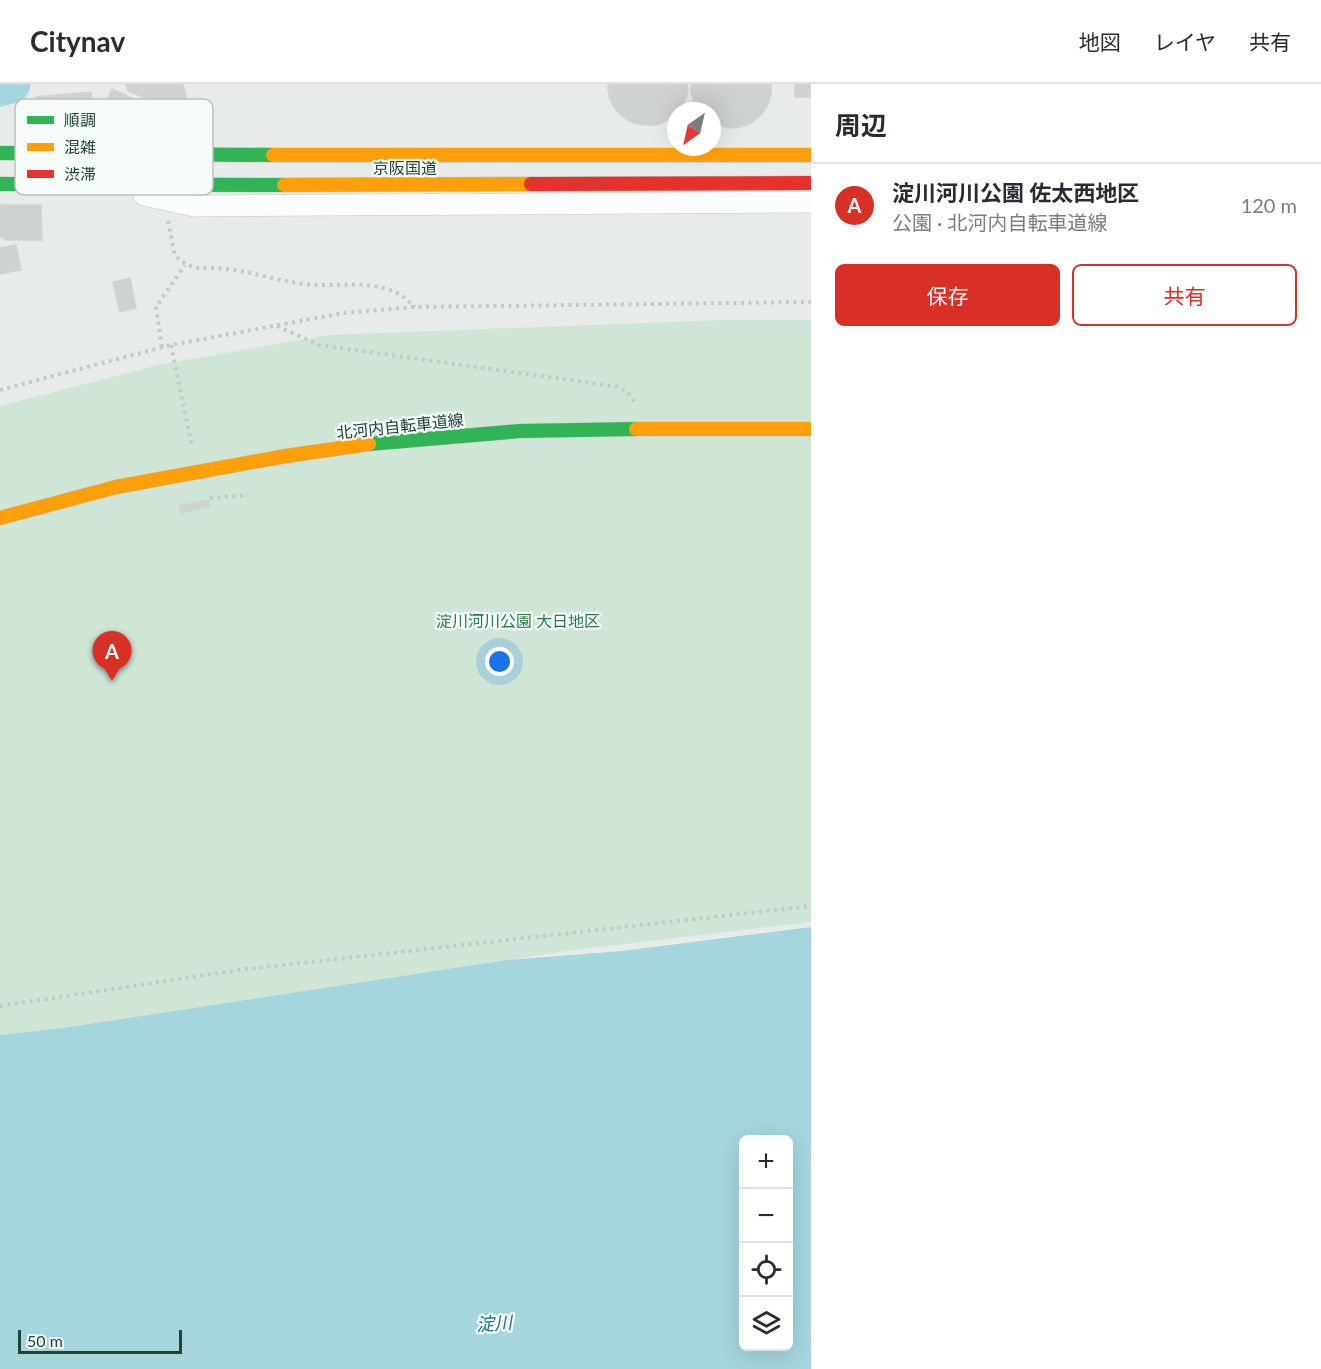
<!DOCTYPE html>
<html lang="ja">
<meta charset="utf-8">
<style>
body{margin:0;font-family:Lato,"Noto Sans JP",sans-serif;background:#f2f2f3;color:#2b2b33}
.controls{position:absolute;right:18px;bottom:18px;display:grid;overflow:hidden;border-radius:9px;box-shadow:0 6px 24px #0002}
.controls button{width:54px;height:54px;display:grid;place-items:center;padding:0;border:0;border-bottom:2px solid #e1e1e2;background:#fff;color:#2b2b33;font:30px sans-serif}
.compass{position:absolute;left:667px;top:18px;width:54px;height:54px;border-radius:50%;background:#fff;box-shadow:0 6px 24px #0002;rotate:214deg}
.scale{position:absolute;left:18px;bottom:15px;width:164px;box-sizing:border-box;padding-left:6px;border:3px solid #224239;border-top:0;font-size:16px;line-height:21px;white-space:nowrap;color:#224239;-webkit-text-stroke:4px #f5fbf8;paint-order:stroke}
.you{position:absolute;left:500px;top:578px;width:21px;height:21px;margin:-15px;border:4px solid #fff;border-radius:50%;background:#1a73e8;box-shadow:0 0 0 9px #1a73e833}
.badge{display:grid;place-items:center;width:39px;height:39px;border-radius:50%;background:#d93025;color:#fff;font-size:20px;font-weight:700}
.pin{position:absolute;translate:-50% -50px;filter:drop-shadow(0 2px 3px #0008)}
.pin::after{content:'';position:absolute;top:32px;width:21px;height:18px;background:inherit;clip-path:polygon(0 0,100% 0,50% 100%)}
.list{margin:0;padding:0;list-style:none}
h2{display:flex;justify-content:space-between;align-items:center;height:78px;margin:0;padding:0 24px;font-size:26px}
h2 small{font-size:20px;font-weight:400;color:#7c7c81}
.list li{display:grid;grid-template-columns:39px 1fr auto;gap:18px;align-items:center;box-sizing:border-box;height:84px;padding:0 24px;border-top:2px solid #e1e1e2}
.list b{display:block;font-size:22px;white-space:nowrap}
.list p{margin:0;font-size:20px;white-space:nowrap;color:#7c7c81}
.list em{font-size:20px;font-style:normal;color:#7c7c81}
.actions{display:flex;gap:12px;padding:18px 24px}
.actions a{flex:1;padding:14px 0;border:2px solid #d93025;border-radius:9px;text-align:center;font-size:21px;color:#d93025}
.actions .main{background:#d93025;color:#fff}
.icon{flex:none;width:33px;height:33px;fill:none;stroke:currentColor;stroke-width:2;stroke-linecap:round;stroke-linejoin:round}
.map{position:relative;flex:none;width:811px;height:1285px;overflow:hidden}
header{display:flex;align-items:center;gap:36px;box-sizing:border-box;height:84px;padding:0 30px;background:#fff;border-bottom:2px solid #e1e1e2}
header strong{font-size:28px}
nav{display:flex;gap:33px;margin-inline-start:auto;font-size:21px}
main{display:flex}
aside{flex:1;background:#fff}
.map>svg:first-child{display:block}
.green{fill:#cfe6d6}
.water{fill:#a5d5dd;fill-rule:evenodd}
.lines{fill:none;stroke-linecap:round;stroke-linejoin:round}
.river{stroke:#a5d5dd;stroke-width:39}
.building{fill:#ced3d1;stroke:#cfd5d3;stroke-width:1.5}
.street-casing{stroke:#c4c9c7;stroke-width:22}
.fast-casing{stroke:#c2cac7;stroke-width:15}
.slow-casing{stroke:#c2cac7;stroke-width:15}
.jam-casing{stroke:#c2cac7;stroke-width:15}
.path{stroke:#c2cbc9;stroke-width:4;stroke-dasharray:3 4.5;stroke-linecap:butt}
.street{stroke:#fbfcfc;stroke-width:21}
.fast{stroke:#30b455;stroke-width:14}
.slow{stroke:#ff9f0a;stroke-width:14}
.jam{stroke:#e5322d;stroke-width:14}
.labels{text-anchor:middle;stroke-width:4.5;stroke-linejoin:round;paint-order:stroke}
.street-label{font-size:16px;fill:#224239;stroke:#f5fbf8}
.park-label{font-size:16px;fill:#297c49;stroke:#f5fbf8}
.water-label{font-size:18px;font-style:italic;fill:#177283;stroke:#f5fbf8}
.key{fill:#f5fbf8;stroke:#b6c4bf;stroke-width:1.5}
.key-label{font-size:16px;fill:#224239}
</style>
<header>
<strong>Citynav</strong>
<nav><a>地図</a><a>レイヤ</a><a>共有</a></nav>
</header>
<main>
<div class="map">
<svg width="811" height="1285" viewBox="0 0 811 1285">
<rect width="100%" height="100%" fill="#e7ecea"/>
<path class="green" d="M722,236H811V838L573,866L0,954V322L162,280L329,251Z"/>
<path class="water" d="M811,843V1285H0V951L63,944L507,876L622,867ZM744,1056H788V1262H744Z"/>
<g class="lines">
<path class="river" d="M0,3L11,0"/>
</g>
<path class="building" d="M126,0H183L187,15L162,21L128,7Z
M608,0H687L688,7L684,18L679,27H676V30L668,36L657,41H644L633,39L624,34L616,26L610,16L608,5Z
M691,0H771V9L768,21L761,31L751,39L740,43L728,44L712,39V27H698L694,19L691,8Z
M795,0H811V13H795Z
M112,5L156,25L152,33L100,31Z
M91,8L93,30L38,35L36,13Z
M0,121H41L42,156H7L0,153Z
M16,161L21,186L0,190V164Z
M130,194L136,224L120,228L113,198Z
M209,416L210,423L181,429L179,422Z"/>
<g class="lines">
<g class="street-casing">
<path id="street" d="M144,111L194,122L811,118"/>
</g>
<g class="fast-casing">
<path id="fast" d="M0,69L273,71
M0,100L284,101
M369,360L520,347L636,345"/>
</g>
<g class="slow-casing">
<path id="slow" d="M273,71H811
M284,101L531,100
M636,345H811
M0,434L116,403L286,372L369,360"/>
</g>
<g class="jam-casing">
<path id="jam" d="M531,100L811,99"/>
</g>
<path class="path" d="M168,137L175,172C197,190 202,182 227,185C253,188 278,197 305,200C337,204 370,194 401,211C406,214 410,219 415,223
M277,242L319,261L620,303L632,313L635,321
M171,261L192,363
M162,263L156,223L185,181
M0,306L171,261L343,229L415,223L811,218
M210,414L248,411
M0,922L239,886L811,822"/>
<use href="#street" class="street"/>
<use href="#fast" class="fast"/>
<use href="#slow" class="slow"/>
<use href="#jam" class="jam"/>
</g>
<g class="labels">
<g class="street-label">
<text x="405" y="90">京阪国道</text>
<text transform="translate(400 342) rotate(-6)" y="6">北河内自転車道線</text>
</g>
<g class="park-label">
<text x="518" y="543">淀川河川公園 大日地区</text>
</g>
<g class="water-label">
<text transform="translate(494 1240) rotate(-4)" y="6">淀川</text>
</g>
</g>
<rect x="15" y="15" width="198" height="96" rx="9" class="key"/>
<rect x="27" y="32" width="27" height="8" fill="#30b455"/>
<rect x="27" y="59" width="27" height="8" fill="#ff9f0a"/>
<rect x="27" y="86" width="27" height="8" fill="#e5322d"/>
<g class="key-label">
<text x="64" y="42">順調</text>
<text x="64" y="69">混雑</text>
<text x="64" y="96">渋滞</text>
</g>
</svg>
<div class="controls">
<button>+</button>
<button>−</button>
<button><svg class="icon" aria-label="locate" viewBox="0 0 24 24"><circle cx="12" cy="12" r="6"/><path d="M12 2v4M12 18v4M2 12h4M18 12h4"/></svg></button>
<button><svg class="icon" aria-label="layers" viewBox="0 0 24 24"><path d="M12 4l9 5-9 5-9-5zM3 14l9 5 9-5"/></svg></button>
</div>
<svg class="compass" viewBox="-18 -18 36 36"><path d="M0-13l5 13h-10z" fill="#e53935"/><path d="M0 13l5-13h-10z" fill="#7c7c81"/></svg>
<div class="scale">50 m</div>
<div class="you"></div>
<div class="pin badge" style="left:112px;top:597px">A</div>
</div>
<aside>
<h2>周辺<small></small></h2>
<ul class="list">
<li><span class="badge">A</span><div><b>淀川河川公園 佐太西地区</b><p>公園 · 北河内自転車道線</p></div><em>120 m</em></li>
</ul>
<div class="actions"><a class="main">保存</a><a>共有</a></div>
</aside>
</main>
